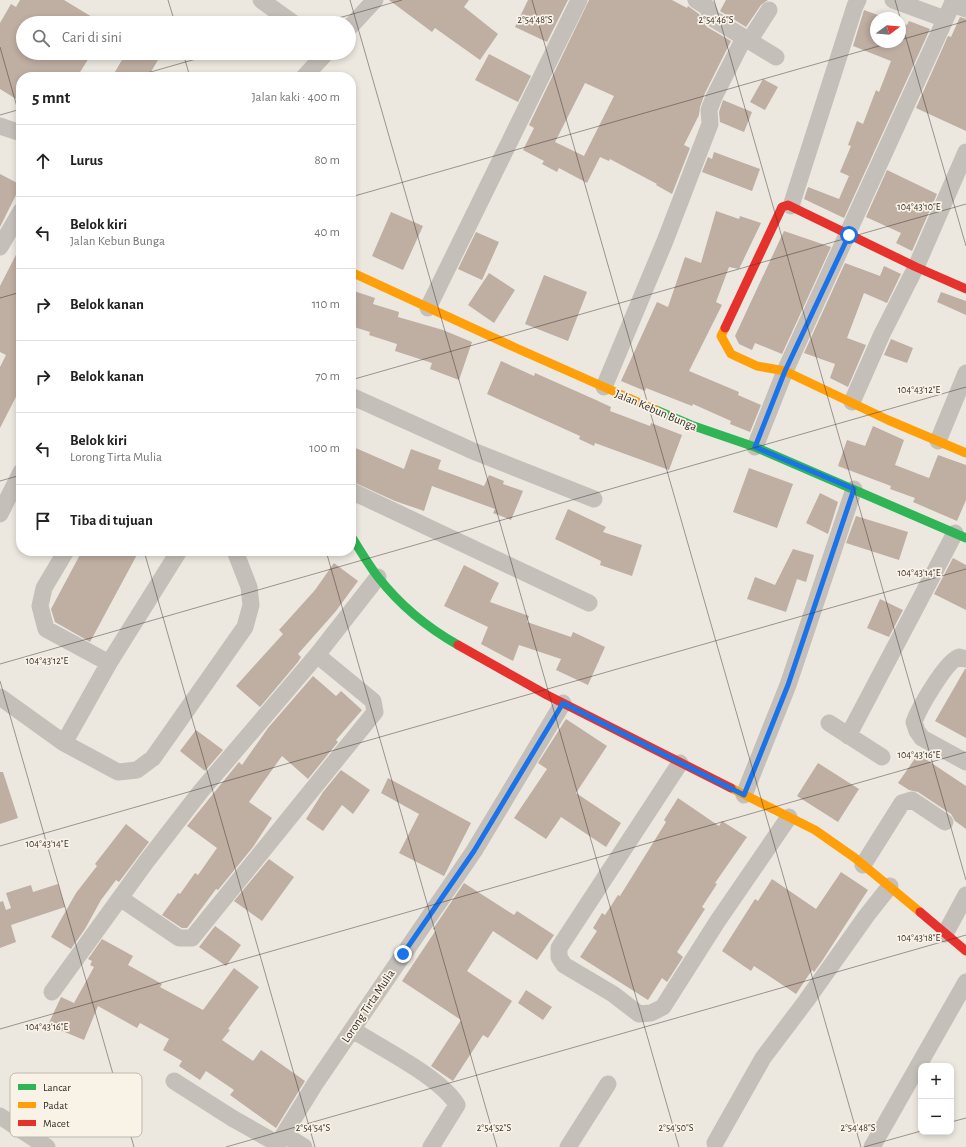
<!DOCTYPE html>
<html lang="id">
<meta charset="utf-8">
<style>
body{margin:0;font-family:"Alegreya Sans",sans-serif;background:#f6f6f6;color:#222}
.controls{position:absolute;right:12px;bottom:12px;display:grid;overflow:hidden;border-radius:8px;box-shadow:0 2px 6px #0003}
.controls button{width:36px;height:36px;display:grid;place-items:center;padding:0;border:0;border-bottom:1px solid #e0e0e0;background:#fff;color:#222;font:20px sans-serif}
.compass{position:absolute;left:870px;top:12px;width:36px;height:36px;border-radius:50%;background:#fff;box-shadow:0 2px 6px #0003;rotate:74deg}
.stop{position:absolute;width:12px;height:12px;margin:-9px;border:3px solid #1a73e8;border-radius:50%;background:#fff}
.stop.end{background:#1a73e8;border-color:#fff;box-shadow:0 1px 4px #0008}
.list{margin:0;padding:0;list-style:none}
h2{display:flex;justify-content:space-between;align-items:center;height:52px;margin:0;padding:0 16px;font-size:17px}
h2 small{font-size:13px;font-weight:400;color:#767676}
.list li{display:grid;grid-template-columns:26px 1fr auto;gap:12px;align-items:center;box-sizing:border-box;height:72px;padding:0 16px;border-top:1px solid #e0e0e0}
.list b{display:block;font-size:15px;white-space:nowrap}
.list p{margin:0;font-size:13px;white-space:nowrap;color:#767676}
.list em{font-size:13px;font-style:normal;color:#767676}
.icon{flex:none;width:22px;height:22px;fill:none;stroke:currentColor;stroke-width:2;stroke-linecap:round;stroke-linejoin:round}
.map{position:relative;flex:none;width:966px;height:1147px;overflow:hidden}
.search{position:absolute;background:#fff;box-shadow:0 2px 6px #0003;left:16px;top:16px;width:340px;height:44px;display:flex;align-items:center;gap:10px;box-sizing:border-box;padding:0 14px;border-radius:22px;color:#767676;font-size:15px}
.panel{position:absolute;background:#fff;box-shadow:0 2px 6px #0003;left:16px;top:72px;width:340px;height:484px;border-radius:16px}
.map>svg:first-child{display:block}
.building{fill:#bfaea2;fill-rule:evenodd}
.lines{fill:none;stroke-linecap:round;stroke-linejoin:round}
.street{stroke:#c4bfb9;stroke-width:17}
.fast{stroke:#30b455;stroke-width:9}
.slow{stroke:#ff9f0a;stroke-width:9}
.jam{stroke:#e5322d;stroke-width:9}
.route{stroke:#1a73e8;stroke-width:5}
.ticks{fill:none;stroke:#352d28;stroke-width:1;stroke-opacity:0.45}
.labels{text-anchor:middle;stroke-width:3.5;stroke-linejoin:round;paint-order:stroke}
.street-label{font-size:12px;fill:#352d28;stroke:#f9f2e7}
.key{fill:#f9f2e7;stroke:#beb7ae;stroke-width:1}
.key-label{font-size:11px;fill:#352d28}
.ticks-label{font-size:10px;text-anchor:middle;fill:#352d28;stroke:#f9f2e7;stroke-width:3.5;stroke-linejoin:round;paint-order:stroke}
</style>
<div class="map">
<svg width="966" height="1147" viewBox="0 0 966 1147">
<rect width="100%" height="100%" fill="#ece8e0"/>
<path class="building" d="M20,0H64L102,23H23V53H92L77,77H21V102L0,89V23L11,4L16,7Z
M389,0H469L464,7L498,34L480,60L435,28L432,32Z
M528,0H568L547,42L515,27Z
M589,0H672L687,8L688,6L699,14L707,27L731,41L705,93L700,107L699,115L684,145L690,148L672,194L656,185L657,184L610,159L609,161L600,157L587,183L559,168L557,172L542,164L544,161L523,150L534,128L529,125ZM585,83L614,96L584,156L555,142Z
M726,0H768L761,5L746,27L720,11Z
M864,10L886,18H876V42H900V22L907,25L909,21L930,29L844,218L804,199L808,187L839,199L849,176L840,172L851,146L848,145L857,121L863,124L876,90L879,92L891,61L853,46Z
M960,17L966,19V131L916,108L948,36L951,37Z
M126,53H162L148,77H112Z
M489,54L531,76L518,102L475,80Z
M763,79L778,87L765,110L750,102Z
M723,100L752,112L744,132L720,122L719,112Z
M714,152L760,169L752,191L702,172L708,157L712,159Z
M887,170L937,194L912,251L896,243L901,233L866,217Z
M0,174L21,185L0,227Z
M716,211L739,219L740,216L761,223L739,269L729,267L716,302L722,305L689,371L739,392L738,395L761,405L750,432L730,424L731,421L693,404L692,406L646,388L645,391L621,381L657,302L668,307L685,257L701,263Z
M391,212L423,226L403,270L372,256Z
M784,231L831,247L782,354L755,343L752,350L739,344L735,336Z
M476,232L499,242L482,280L458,269Z
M21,245V387L0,428V367L6,355L0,352V286Z
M845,263L880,276L884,266L901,274L887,303L864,293L847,338L866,345L848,387L830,378L835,364L804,353Z
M489,273L515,290L494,323L468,305Z
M544,275L587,292L568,341L525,324Z
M351,290L375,298L373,304L399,312L398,317L443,330L472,342L459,380L430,369L432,363L395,351L397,344L369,335L370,332L351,326Z
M941,292L966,301V315L937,302Z
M891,339L913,348L907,363L884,355Z
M501,361L534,376L535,373L596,400L611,407L610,411L650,426L651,423L682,435L669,470L595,443L594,446L579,439L580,436L487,394Z
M873,426L904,440L895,465L929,478L938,455L966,465V500L957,521L913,502L915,498L890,489L891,486L838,466L847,440L865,446Z
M351,446L404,469L411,449L441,460L438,469L484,486L489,475L504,481L503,484L523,491L511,520L493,513L495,509L432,486L424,511L395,501L351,481Z
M749,468L793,484L777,528L733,512Z
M820,493L838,502L828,534L806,523Z
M568,509L606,527L603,532L642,545L632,576L600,565L601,561L555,539Z
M856,516L908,532L899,560L846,543Z
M793,549L814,555L806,582L797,579L786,612L747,599L755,577L775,585Z
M82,551H139L90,642L55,622L51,609Z
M953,558L966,565V610L934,594Z
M334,563L358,581L336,611L298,654L301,657L298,662L260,707L236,686L283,634L279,630L315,590Z
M464,565L499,583L490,602L529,616L527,622L571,637L573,632L605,647L588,685L556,670L561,659L519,645L513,661L481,644L488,627L444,606Z
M880,599L903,610L889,637L867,628Z
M965,669H966V738L935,721Z
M313,676L336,696L341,691L362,710L336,740L338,742L308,779L282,756L249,802L272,818L253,847L218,890L216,889L187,928H182L162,915L178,893L180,894L195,873L198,875L217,848L187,826L239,762L242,765L268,728Z
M566,719L607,746L576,793L621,823L606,847L561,817L546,839L514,818L547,769L538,763Z
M196,730L223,750L205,771L180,751Z
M918,754L966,786V829L955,821L951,814L918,792L909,790L898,783Z
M818,763L859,789L838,822L797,796Z
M341,770L370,790L353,814L342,805L323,831L306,819L323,792Z
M0,772H3L18,818L0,824Z
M388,778L471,823L444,876L399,853L419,814L381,793Z
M678,798L719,826L722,821L747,837L715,883L717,884L702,907L705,909L677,952L683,957L667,982L662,978L648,1000L580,957L597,931L593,928L602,913L605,915L618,895L620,896L666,822L664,820Z
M126,824L149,842L119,882L116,880L101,900L85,929L71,949L51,937L76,893L97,866L95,864Z
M269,859L294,877L262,921L234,901Z
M841,872L868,890L822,961L814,972L812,970L796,994L754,966L751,971L722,951L755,899L758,901L772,879L816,909Z
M464,883L514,915L517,911L554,935L537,960L493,931L467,971L512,1001L488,1038L483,1035L453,1081L431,1066L461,1020L402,981L436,930L433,929Z
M58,884L65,907L11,925L16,942L0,948V902L3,901L6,910L11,908L6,893L31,885L33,892Z
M215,926L241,945L226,966L199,947Z
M102,939L133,956L128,965L162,984L160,987L203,1010L234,968L259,987L228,1029L230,1030L222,1040L253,1061L261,1050L305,1081L276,1128L230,1095L234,1090L206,1071L200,1080L179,1066L182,1061L163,1050L169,1039L140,1023L137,1028L98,1006L84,1040L48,1025L61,997L74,1003L94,967L90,965L92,961L88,959Z
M526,990L552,1007L543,1020L518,1003Z"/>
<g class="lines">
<path class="street" d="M261,0L293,23
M696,0L707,7L712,18L776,57
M893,0L945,19
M952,4L966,9
M349,28L375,0
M749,41L769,10
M304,77L326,53
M0,126L21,133
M791,206L855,6L858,0
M0,247L21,211
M428,308L579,0
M604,387L665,241L710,124L709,110L714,97L744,38
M351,396L473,451L594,499
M852,402L882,334L916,267L966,152
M938,441L966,373
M755,447L785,371L954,0
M351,491L589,603
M0,514L21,472
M66,551L44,588L40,606L46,629L109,663
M966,659L959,657C946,661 919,708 914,722L917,731L922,738L966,762
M0,697L64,743L118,772L137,770L153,758L245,627L251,605L249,587L235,551
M829,723L882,757
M848,736L955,533
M64,743L109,663L179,551
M680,763L559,948V957L564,965L613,994L639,1014L651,1013L663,1007L717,922L789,817
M744,795L788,685L854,489
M863,865L902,803L912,800L945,822
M120,898L179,938H192L375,712L373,701L317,655
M945,934L966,895
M52,992L146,862L201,791L317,655L378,577
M353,1030C381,1048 442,1078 457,1105L431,1147
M174,1081L232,1118L278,1144
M0,1116L47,1147
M285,1135L304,1147
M715,1143L763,1058L806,1001L867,915L890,886
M276,1147L315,1084L474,851L563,703
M568,1147L608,1084
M872,1147L966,982"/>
<path class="fast" d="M656,410L691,425L755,447L966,538
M351,536C360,550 368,564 378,577C399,604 428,628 458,645"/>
<path class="slow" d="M351,272L516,348L656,410
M725,328L721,336L731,354L757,366L785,371L888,420L966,453
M731,788L815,830L855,858L920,912"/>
<path class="jam" d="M725,328L782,207L788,205L916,267L966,289
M458,645L547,695L731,788
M920,912L966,951"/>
</g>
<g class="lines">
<path class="route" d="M403,954L474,851L563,703L744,795L788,685L854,489L755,447L785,371L849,235"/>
</g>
<path class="ticks" d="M168,0L175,23M350,0L679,1147M532,0L861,1147M714,0L966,880M895,0L966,246M321,23L402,0M900,40L966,21M0,47L21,121M183,53L190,77M133,77L217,53M0,115L21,109M351,197L893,42M0,298L21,292M351,380L966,204M0,481L21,475M144,551L315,1147M326,551L497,1147M0,664L966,387M0,681L134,1147M0,846L966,569M0,1029L966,752M951,1122L966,1118M226,1147L966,935M864,1147L921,1131"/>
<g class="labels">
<g class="street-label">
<text transform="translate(656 410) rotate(23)" y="4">Jalan Kebun Bunga</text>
<text transform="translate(368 1006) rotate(-56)" y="4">Lorong Tirta Mulia</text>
</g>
</g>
<rect x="10" y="1073" width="132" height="64" rx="6" class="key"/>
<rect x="18" y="1084" width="18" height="6" fill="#30b455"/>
<rect x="18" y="1102" width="18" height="6" fill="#ff9f0a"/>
<rect x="18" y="1120" width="18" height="6" fill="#e5322d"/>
<g class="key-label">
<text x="43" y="1091">Lancar</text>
<text x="43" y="1109">Padat</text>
<text x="43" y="1127">Macet</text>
</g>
<g class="ticks-label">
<text x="535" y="23">2°54'48"S</text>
<text x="716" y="23">2°54'46"S</text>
<text x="919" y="210">104°43'10"E</text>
<text x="919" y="393">104°43'12"E</text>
<text x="919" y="576">104°43'14"E</text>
<text x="47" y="664">104°43'12"E</text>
<text x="919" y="758">104°43'16"E</text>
<text x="47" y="847">104°43'14"E</text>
<text x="919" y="941">104°43'18"E</text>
<text x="47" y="1030">104°43'16"E</text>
<text x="313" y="1131">2°54'54"S</text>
<text x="494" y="1131">2°54'52"S</text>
<text x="676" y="1131">2°54'50"S</text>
<text x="858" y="1131">2°54'48"S</text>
</g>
</svg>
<div class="controls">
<button>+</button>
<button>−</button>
</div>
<svg class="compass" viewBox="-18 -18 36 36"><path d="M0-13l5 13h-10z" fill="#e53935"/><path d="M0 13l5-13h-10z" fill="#767676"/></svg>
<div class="stop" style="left:849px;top:235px"></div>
<div class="stop end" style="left:403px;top:954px"></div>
<div class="search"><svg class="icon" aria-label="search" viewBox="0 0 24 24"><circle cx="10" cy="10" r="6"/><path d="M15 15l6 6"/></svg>Cari di sini</div>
<section class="panel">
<h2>5 mnt<small>Jalan kaki · 400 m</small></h2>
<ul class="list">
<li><svg class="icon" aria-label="ahead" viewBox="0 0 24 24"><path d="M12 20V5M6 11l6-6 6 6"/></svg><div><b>Lurus</b></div><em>80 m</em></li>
<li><svg class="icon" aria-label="left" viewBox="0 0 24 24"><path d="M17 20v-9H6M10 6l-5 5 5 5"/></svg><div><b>Belok kiri</b><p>Jalan Kebun Bunga</p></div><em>40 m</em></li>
<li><svg class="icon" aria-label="right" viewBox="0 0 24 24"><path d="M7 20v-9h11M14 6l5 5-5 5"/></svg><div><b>Belok kanan</b></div><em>110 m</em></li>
<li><svg class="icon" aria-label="right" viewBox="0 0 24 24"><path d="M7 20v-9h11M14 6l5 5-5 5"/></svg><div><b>Belok kanan</b></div><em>70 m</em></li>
<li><svg class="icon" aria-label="left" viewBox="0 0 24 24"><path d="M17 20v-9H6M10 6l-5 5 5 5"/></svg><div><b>Belok kiri</b><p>Lorong Tirta Mulia</p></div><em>100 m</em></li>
<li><svg class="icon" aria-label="arrive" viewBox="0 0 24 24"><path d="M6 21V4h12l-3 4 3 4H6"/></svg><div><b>Tiba di tujuan</b></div></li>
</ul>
</section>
</div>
